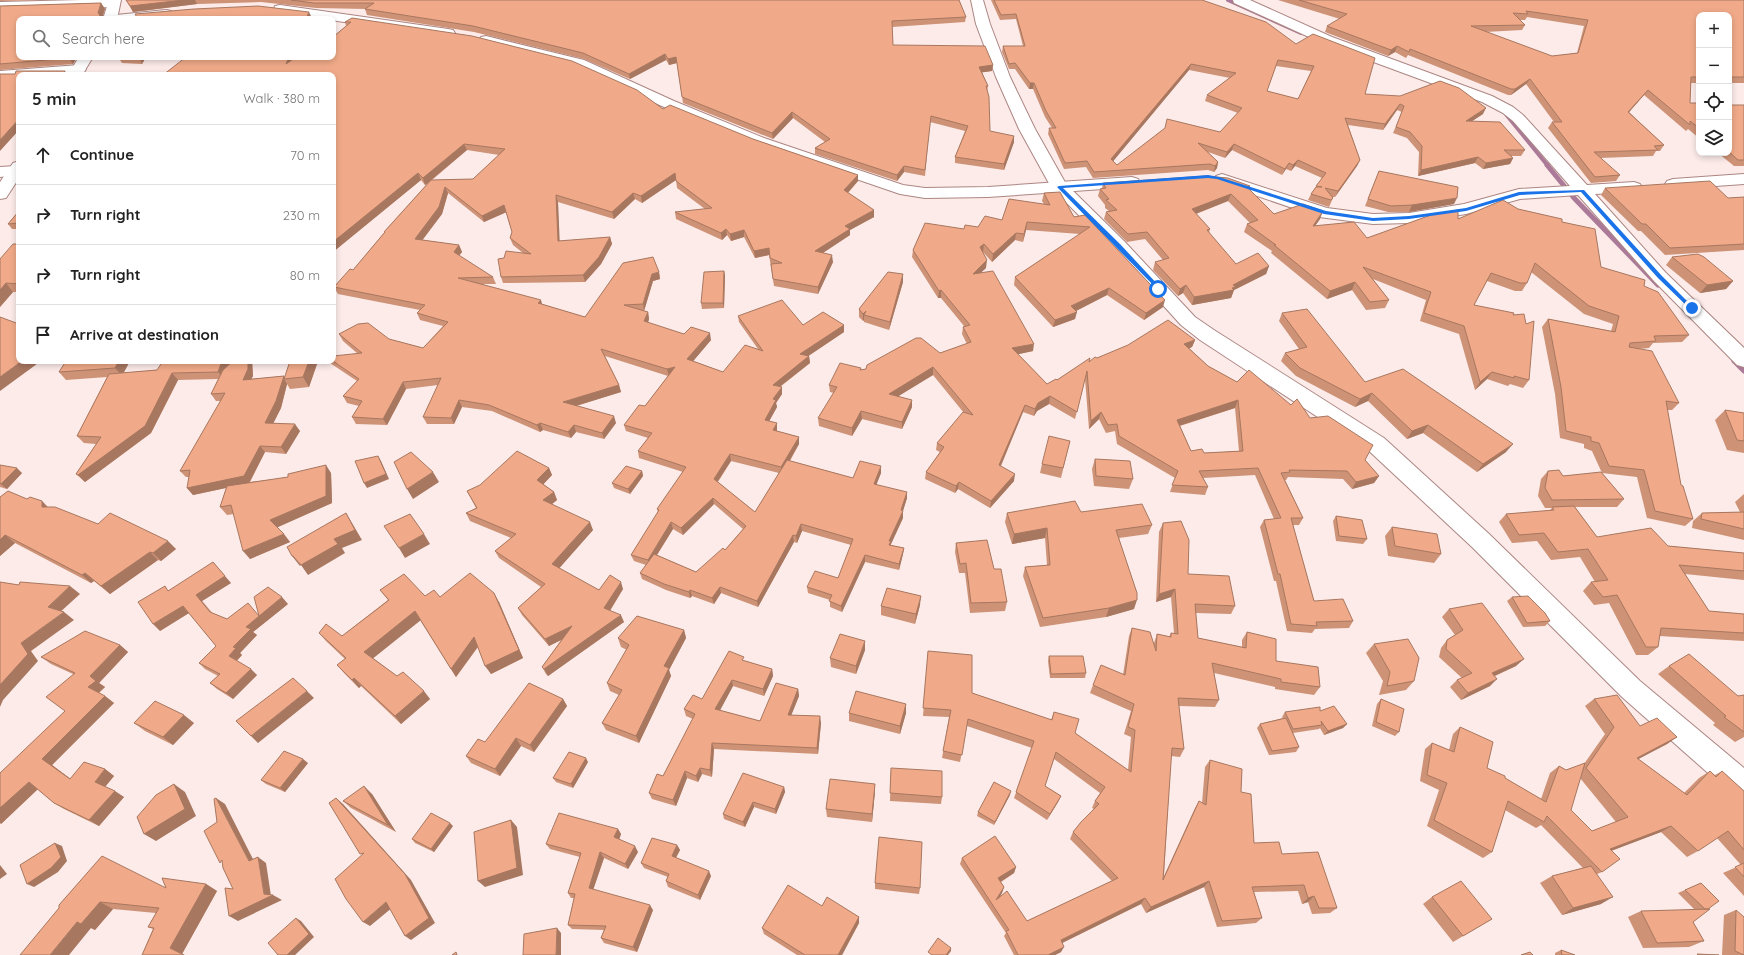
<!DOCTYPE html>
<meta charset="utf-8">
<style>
body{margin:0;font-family:Quicksand,sans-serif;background:#f2f2f2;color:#222}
.controls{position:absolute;right:12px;top:12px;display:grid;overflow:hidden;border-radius:8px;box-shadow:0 2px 6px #0003}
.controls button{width:36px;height:36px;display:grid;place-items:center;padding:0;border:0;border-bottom:1px solid #e0e0e0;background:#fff;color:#222;font:20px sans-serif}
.stop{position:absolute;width:12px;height:12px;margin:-9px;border:3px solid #1a73e8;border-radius:50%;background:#fff}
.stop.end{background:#1a73e8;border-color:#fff;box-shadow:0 1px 4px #0008}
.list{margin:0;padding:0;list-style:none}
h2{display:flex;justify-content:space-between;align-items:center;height:52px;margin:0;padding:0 16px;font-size:17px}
h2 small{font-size:13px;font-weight:400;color:#767676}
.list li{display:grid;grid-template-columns:26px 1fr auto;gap:12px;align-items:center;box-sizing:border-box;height:60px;padding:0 16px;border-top:1px solid #e0e0e0}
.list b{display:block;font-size:15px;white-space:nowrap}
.list em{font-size:13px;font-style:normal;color:#767676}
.icon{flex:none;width:22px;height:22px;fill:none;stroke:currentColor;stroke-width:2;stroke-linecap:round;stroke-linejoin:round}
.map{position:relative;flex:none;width:1744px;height:955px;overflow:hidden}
.search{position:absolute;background:#fff;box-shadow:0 2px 6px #0003;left:16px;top:16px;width:320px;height:44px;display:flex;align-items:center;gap:10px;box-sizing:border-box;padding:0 14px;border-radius:8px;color:#767676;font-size:15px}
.panel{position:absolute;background:#fff;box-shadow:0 2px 6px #0003;left:16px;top:72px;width:320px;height:292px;border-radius:8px}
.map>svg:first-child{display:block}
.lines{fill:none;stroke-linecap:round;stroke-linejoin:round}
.stream-far1{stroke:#aa7a98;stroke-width:4}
.stream{stroke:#aa7a98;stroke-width:5}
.minor-casing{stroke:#ac8683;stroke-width:2}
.tertiary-casing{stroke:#ac8683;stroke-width:2}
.minor{fill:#fff;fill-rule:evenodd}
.tertiary{fill:#fff;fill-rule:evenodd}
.wall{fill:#ce9276;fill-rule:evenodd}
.shaded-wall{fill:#a87760}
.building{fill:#f0aa89;stroke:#a87760;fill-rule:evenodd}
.route{fill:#1a73e8}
</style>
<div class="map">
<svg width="1744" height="955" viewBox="0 0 1744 955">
<rect width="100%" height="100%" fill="#fcebe9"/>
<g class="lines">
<path class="stream-far1" d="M1228,0L1301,33
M1505,113L1548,166"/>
<path class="stream" d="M1547,165L1574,198L1658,285
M1734,361L1744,371"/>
<g class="minor-casing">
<path id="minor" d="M81,0H116L119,3L118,6L113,7L0,10V2Z
M1233,0H1250L1332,37L1492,96L1513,107L1523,115L1587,185L1634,182L1640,184L1642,187L1640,190L1634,192L1595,194L1666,273L1744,348V367L1737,365L1654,281L1578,195L1520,199L1466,214L1409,223L1373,224L1319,217L1216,182L1214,179L1216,176L1222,174L1327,208L1373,214L1409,213L1464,204L1519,189L1570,186L1513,121L1503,113L1482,102L1322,43L1234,3Z
M280,5L448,29L453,30L455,33L453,36L448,37L275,12L274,9L275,6Z
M166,10L171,11L173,14L171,17L155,19H109L111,16L116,15Z
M486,36L584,60L674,101L764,138L903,185L925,188L988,187L1132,177L1138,179L1140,182L1138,185L1132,187L988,197L925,198L900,194L754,144L664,107L574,66L481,43L479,40L481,37Z
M79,65L84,66L86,69L84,72L56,75H19V78L0,79V71Z
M16,166L19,167V175L0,177V167Z
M1744,174V184L1673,189L1667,187L1665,184L1667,181L1673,179Z"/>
</g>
<g class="tertiary-casing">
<path id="tertiary" d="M109,0H121L117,19H103Z
M971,0H983L990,24L1010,77L1035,129L1066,184L1124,241L1195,317L1214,330L1384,438L1488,533L1640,681L1744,768V800L1734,796L1622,697L1472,547L1368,450L1200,340L1181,325L1112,249L1051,187L1019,129L996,77L976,24Z
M79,57H93L82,75H68Z
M19,161V178L6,198L0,199V182L13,163Z"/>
</g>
<use href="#minor" class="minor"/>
<use href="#tertiary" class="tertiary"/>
</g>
<path class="wall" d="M0,0H43L0,1Z
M126,0H959L966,17L965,22L892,27L893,45L993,65L992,71L982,72L988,86L987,91L990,131L1014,142L1004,170L955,163V157L965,131L930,122L925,176L904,172L897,181L815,154V148L825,142L793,118L773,139L683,103L677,63L669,65L666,60L630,79L584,59L474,32L367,15L365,9H366L316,8L261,2L197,4L133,12Z
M991,0H1202L1365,94L1483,114L1472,121L1525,150L1521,156H1511L1513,158L1510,164L1483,169L1475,163L1418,176L1419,152L1407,138L1393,133L1402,112L1397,110L1383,130L1348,125L1360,160L1357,166L1335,197H1332L1333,198L1329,207L1308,200L1311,194L1322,178L1295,166L1291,171L1286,169L1282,175L1232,150L1225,158L1208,152L1218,162L1217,168L1214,172L1208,170L1093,178L1086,167L1064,169L1048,134L1049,128H1052L1045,117L1033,89H1029L1015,69H1009L1002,52L1003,46H1023L1016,19L1000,20ZM1276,66L1311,71L1298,99L1267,91ZM1189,70L1230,78L1207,95L1205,101L1238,113L1220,132L1117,165L1113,161Z
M1278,0H1744V83H1729V15H1699V83H1691L1690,103H1699V138L1688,129L1686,131L1644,95L1629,112L1664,145L1660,151H1656L1653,156L1600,158L1620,175L1616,181L1591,183L1548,128L1552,122H1554L1526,84L1511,95H1508L1408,55L1406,58L1395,52L1388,56L1325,32L1327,26L1340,19ZM1527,17L1584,26L1577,53L1552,56L1485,32L1522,30L1525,25L1520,20H1525Z
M101,3L105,9L102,18V19H19L77,57L73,64L0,70V6Z
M352,18L663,109L753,139L858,175V181L848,193L874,217L850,230V235L823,253L833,262L818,294L774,286L769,255L755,258L744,237L731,241L727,235L722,240L676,219L675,212L705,209L677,188L676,180L642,203L635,199L614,219L558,202L559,241L610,237L612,244L601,264L585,282L503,283L501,277L523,253L513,245L510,238L512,232L506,212L484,222L448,193L442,214L422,240L459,245L462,252L459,256L493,277L496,284H482L542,304L585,317L659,272L660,279L653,281L644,311H643L648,312L649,319L648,323L684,334L711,340L693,361L723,372L758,349L739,322L738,316L803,325H844V332L808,356H809L810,363L780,387H782V394L776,403L777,407L769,421L777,430V431L799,437V444L790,461L853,478L881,473L876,484L907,498L903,511V518L891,544V545L904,548L903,554L899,570L865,562L842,612L830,607V600L808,593L807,587L838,578L851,545L802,531L797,543L794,542L758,607L721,593L714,604L692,596L690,598L666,590L642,579L640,573L646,565L634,561L631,555L658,512L657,509L683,472L639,458L638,451L648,438L626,431L624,425L645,406L668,376L605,356L619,385L621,392L576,406L616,423L604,439L576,432L571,438L543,430L540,432L492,411L462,407L454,424H427L423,417L438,385L406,389L387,425L356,424L352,417L359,406L347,403L343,396L357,381L330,363L328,361H333L358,354L343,341L339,334L389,339L423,348L443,326L420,320L417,313L420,310L338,294L334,287L353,270L384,233V232L428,183L425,185L421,180L333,252V75L186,57H291L292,60L308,58L346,26L345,22ZM467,150L499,155L473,179L432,180ZM731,461L779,473L755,512L718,482ZM714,504L743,529L725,550L696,572L657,555L673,529L683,535Z
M118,57H146L142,64L122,63Z
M1729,105H1744V166H1734L1718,153H1729Z
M1379,171L1454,204L1409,212H1388L1365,206Z
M1103,183L1250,186L1249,190L1274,214L1320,219L1315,226L1367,238L1427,217L1428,215L1458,219L1518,209L1562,222L1601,267L1644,286L1689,335L1682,342L1653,343L1649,348L1639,349L1679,403L1672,410H1667L1681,485L1693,519L1685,526L1647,518L1637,477L1602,473L1624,499L1617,507H1575L1597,537L1668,546L1744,553V580L1685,574L1709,611L1744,614V641L1659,636L1658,647L1648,655H1636L1609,603L1594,605L1583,591L1591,582H1595L1580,557L1551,560L1537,541L1512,543L1499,522L1506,514L1549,511L1552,508H1545L1538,496L1541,479L1548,471L1563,476L1602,473L1592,451L1584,448V444L1560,438L1555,394L1542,327L1548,319L1611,331L1613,324L1584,314L1531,272L1527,283L1522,291H1515L1487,281L1474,305L1513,315L1529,380L1523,388L1510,384L1508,386L1487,379L1475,390L1459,334L1420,321L1426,300L1373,279L1389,300L1385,308L1366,310L1352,290L1327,299L1271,253L1272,251L1244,232L1247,224L1250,223L1228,201L1196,214L1210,229L1209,233L1236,264L1269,266L1266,274L1234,290L1231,298L1192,305L1183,293L1178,296L1153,270L1155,262L1163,260L1145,239L1127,242L1104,219L1106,212L1109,211L1105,208V205L1098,196L1100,189L1102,188Z
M1605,188L1728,198L1744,197V250L1665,255L1641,231H1638L1601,195Z
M1044,193L1074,217L1085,215L1163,307L1144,320L1107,295L1076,311L1075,319L1053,327L1014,285L1015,277L1080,234L1026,230L1023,242L1015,240L992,262L983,252H982L986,268L981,272L1033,351L1018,354L1047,384L1057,380L1089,362L1097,358L1195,340L1192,347L1189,348L1208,366L1237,382L1291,405L1310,418L1365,460L1379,476L1374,483L1352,489L1343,479L1288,477L1286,480H1285L1303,518L1299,525H1293L1314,601L1353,621L1349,628L1315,629L1312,633L1287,631L1276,581H1274L1260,527L1264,520L1274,519L1255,475L1203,478L1208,487L1205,495L1170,492L1175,478L1117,444L1115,431L1106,433L1099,419L1089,429L1085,379L1075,419L1049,404L1037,411L1034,416L1023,412L1001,466L1014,481L990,508L958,489L955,493L925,479L926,472L940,452L936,450L937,443L964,413L933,375L898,396L912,407L902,429L862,419L852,436L819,426L818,418L834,393L830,392L829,385L861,368V370L866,369L940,353L967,344L962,334L963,327L964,326L941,298H938L912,257L913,250L964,229L978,227L1002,220L1044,204L1042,201ZM1235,408L1239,451L1204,453L1191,451L1180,426Z
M19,211V229H12L8,224Z
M19,244V292H13L0,307V259Z
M1672,257L1733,281L1726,289L1700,293L1666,265Z
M724,271L725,276L724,308L702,309L701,303Z
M903,282L889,330L864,322V320L863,321L859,317V309Z
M1282,313L1365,382L1506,452L1477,472L1423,433L1407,439L1368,401L1355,407L1296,376L1281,361L1285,353L1299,349L1279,321Z
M130,361L123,373L157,370L230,361L228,365L233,361H252L253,376L251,379L284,376V377L317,364L309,387L290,389L287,384L281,408L273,423L300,431L286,454L265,452L250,482L331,473L332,503L277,527L290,542L250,559L234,514L227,515L220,507L226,488L193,495L187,488L189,477H186L180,471L221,401H216L211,394L218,379L178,380L151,433L85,482L76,474L96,444L84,443L77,436L107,377L66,380L59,372Z
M1725,410L1744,413V453L1727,450L1715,420Z
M1070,441L1061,478L1040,473L1042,464Z
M1095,459L1133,479L1129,489L1094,486L1092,469Z
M0,465L22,473L7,489L0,487Z
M549,468L552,475L543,484L554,492L557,500L552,504L593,530L559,568L599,590L623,589L610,611L624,622L548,676L546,674L542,667L562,639L549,646L522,615L518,608L541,587L499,558L495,551L511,538L470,521L466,513L476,508L467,491Z
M642,471L643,476L630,494L614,488L612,483Z
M1744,494V540L1692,528L1693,521L1702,513L1740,512L1735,502Z
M0,497L27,499L42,501L48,507L98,524L176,549L161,561L158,560L110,594L94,581L91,583L15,543L0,556Z
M1081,512L1152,525L1148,534L1119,538L1134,609L1106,617L1040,627L1023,576L1025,567L1047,565L1045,538L1012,544L1005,522L1007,513Z
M1336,516L1367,539L1363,544L1336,541L1333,521Z
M1163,523L1188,574L1235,606L1231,614L1196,613L1198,638L1242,647V640L1247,632L1276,661L1320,687L1314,695L1275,689V687L1214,673L1219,700L1215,707L1179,706L1184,749L1180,757L1171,756L1164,876L1195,808L1199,801L1202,803L1205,767L1210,760L1241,792L1254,843L1282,854L1337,908L1330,913L1312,914L1308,902L1302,904L1298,891L1254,892L1262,918L1256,923L1217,927L1204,887L1146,913L1141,904L1062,943L1061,952L1055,955H1014L1004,936L1006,933L960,864L962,858L1016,867L1014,873L1001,882L1004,887L1002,893L1000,896L1027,921L1112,881L1070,839L1073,832L1094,809L1092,808L1095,801L1100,793L1054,759L1045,786L1061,796L1058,802L1047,820L1014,798L1032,748L967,726L960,762L942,758L949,717L923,716L928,651L972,693L1051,720L1054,712L1075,733L1128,770L1131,737L1124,734L1131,711L1090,693L1093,685L1123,675L1129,636L1132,628L1154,643L1157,634L1169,637L1171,633H1174L1171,597L1156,602L1159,532Z
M1392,527L1441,554L1434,563L1388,556L1385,536Z
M956,543L1007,602L1005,611L970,613L965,573H959L955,552Z
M231,583L202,601L212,613L227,619L259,615L288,604L253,632L257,635L240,653L242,655L237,661L257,675L233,699L217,689L210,683L218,676L205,669L199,663L216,646L189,613L160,631L169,590Z
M380,590L425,596L440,597L499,602L523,658L491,674L478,647L456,677L420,620L373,658L397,676L430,699L401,724L361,686L359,688L344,673L337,665L345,659L326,641L319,633L342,636L388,600Z
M1512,597L1550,621L1545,626L1523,627L1507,601Z
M920,605L915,624L881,615V606Z
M1449,609L1516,666L1495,676L1490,686L1461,700L1450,687L1457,680L1462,678L1439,657L1441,648L1447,640L1455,635L1442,617Z
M684,630L686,638L669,670L671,676L639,743L606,730L602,723L619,695L610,691L607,683L627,650L621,647L618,638Z
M1374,644L1414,681L1406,690L1379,695L1383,681L1366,653Z
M120,645L128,652L99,683L105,687L99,693L105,696L114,703L52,765L70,779L105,769L114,776L105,787L124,797L99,826L64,809L54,803L38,789L1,824V773L65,711L73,674L51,664L41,657Z
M865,650L856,674L831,667L830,658Z
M1049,656L1086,673L1085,678H1050L1048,661Z
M745,661L772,669L773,676L764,696L733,686L720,710L760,721L798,689L799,696L791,715L821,723L818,754L714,749L712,777L702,774L698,782L687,778L676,806L652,799L649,793L663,776L693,719L686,716L684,709L702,699Z
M1669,666L1738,696L1744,695V737L1735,742L1713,725L1715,723L1658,674Z
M563,699L567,706L534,752L521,746L500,776L471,763L466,756L485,742Z
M1381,699L1399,732L1395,736L1372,726L1377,704Z
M1594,699L1640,726L1677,737L1667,744L1638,759L1684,793L1699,778L1710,771L1715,775L1722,771L1744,791V896L1723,873L1741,865L1717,838L1698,851L1687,857L1661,832L1611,851L1602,872L1597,874L1601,904L1562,915L1540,883L1552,876L1583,868L1541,825L1536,828L1505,810L1492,852L1483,858L1427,826L1439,790L1420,781L1425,749L1432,743L1449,750L1453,734L1460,727L1487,768L1541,799L1550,773L1559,766L1566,770L1584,764L1605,734L1585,706ZM1580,778L1616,822L1592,831L1571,810Z
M1320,711L1347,724L1343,728L1324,735L1320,728L1319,729L1293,733L1299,747L1296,752L1269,755L1257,728L1260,724L1283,718L1282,717L1285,712Z
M849,713H906L900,734L849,721Z
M134,723H194L173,745L145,731Z
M588,762L573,788L556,782L553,778Z
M308,763L285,792L266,784L261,780Z
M891,768L942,797L941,804L890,801Z
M875,784V791L872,822L827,817L826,809Z
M784,787L785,792L776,814L754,807L745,827L724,819L723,814Z
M372,794L396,832L351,808L343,801Z
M1010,795L994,825L977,816L978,812Z
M453,826L434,852L415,843L412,839Z
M618,829L621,834L619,839L638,852L628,869L604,858L593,890L653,910L637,952L604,943L601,938L604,930L572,929L568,925L574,898H571L568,893L580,857L550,849L546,844Z
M677,845L680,850L676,858L711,876L700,900L668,887L666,881L668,877L644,868L641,863Z
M875,883L920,888L919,894L875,889Z
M1701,883L1708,909L1693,922L1704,941L1689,947L1643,948L1628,917L1641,911L1695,910L1678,893Z
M206,884L217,891L182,954L142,955L153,929L148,927L156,913L113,909L95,930L91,928L59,908L166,888Z
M1432,897L1492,919L1453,942L1423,904Z
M822,906L859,917V923L842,955H797L764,934L762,928Z
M1736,910L1744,955H1722L1724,915Z
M1561,950L1575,955H1555V953Z"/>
<path class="shaded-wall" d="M184,0H195L197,4L133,12L130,6Z
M101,3L105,9L102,18V19H98V13Z
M309,12L312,18V19H306Z
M144,16L146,19H140Z
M1397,46L1395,52L1388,56L1391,50Z
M665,54L666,60L630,79L629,74Z
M70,57H77L73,64L69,58Z
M139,57H146L142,64Z
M289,57H291L293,62L286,64Z
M676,57L677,63L669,65L668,59Z
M1191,64L1189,70L1110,165L1111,159Z
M993,65L992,71L978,73L979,67Z
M65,71L68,75H61Z
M1530,79L1526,84L1511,95L1515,89Z
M1030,83H1034L1033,89H1029Z
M1648,90L1644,95L1624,118L1628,112Z
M1400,104L1397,110L1383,130L1385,124Z
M1486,108L1483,114L1463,127L1466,121Z
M792,112L793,118L773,139L772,133Z
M19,119V130L0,151V140Z
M1014,136V142L1004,170V164Z
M464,144L467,150L425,185L423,178Z
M1234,144L1232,150L1225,158L1227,152Z
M1478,157L1475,163L1418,176L1421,170Z
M1513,158L1510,164L1483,169L1486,163Z
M1298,160L1295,166L1291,171L1293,165Z
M1360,160L1357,166L1335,197L1338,191Z
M1218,162L1217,168L1214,172L1215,166Z
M1289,163L1286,169L1282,175L1285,169Z
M904,166V172L897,181V175Z
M418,173L421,180L333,252V242Z
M675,173L676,180L642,203L641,196Z
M858,175V181L844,197V190Z
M445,187L448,193L442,214L418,246L415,239Z
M633,193L635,199L614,219L612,212Z
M1231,194L1228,201L1190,216L1192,209Z
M556,195L558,202L560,248L558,241Z
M1457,198L1454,204L1409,212L1412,205Z
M504,205L507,212L484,222L482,216Z
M874,210V217L850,230V235L815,258V251L845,226Z
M1323,211L1320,219L1310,233L1313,226Z
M1027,222L1026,230L1023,242L1024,234Z
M726,229L727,235L722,240L721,233Z
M744,230V237L731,241L730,234Z
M1016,233L1015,240L992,262L993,254Z
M610,237L612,244L601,264L585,282L583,275Z
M984,244L983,252L979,255L980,247Z
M459,245L462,252L456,259L454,252Z
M769,248V255L755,258L754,251Z
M832,255L833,262L818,294V287Z
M987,260L986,268L972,281L973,274Z
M1269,266L1266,274L1234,290L1231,298L1192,305L1194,297L1233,285Z
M724,271L725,276L724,308L723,303Z
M659,272L660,279L653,281L644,311L643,304L652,274Z
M903,274V282L889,330L890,322Z
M1733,281L1726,289L1700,293L1707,285Z
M1355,282L1352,290L1327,299L1330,291Z
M6,283L13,292L0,307V290Z
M1186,285L1183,293L1178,296L1180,289Z
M1109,288L1107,295L1070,314L1071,306Z
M941,290V298H938L939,291Z
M541,300L543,307L538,303Z
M1165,300L1163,307L1144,320L1146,313Z
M866,311L864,315V320L863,321V314Z
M648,312L649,319L646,328L644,321Z
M1077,312L1075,319L1053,327L1055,320Z
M844,325V332L801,361L800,354Z
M710,333L711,340L689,366L687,359Z
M1195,340L1192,347L1182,352L1184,344Z
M1034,344L1033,351L1011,356L1012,348Z
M809,356L810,363L774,391L773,385Z
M22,361H41L0,391V377Z
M119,361H130L122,376L115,368Z
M222,361H230L223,379L218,372Z
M248,361H252L253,376L247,387L243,380Z
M309,361H315L317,364L309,387L303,377Z
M675,367L669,376L667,369Z
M933,367V375L889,402V394Z
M1492,372L1487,379L1475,390L1480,382Z
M172,373L178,380L151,433L85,482L78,475Z
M284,376L285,379H284L287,384L281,408L270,430L265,423Z
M403,382L406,389L387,425L383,419Z
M619,385L621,392L566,409L563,402Z
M782,387V394L776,403L777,407L766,427L765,420L773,399Z
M1372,393L1368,401L1355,407L1360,399Z
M1050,396L1049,404L1037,411L1034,416L1035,409L1038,403Z
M459,400L462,407L454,424L451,418Z
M912,400V407L902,429V422Z
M1238,400L1235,408L1175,427L1177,420Z
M1025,405L1023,412L998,472L999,465Z
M861,411L862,419L852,436V428Z
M1101,412L1099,419L1089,429L1091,421Z
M614,416L616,423L604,439L602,433Z
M540,423L543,430L540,432L537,425Z
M777,423V430L774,436L773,430Z
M295,424L300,431L286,454L281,447Z
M574,425L576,432L571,438L568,432Z
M1428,425L1423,433L1407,439L1412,431Z
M799,437V444L782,473L781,467Z
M1513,444L1506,452L1477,472L1483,464Z
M260,446L265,452L249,483L193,495L187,488Z
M730,454L731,461L715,485L714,479Z
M378,456L381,461L389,479L367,488L364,483Z
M326,465L331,473L332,503L276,528L270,520Z
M881,466V473L874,491V484Z
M17,468L22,473L7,489L1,484Z
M549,468L552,475L540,488L537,480Z
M642,471L643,476L630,494L628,489Z
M433,472L439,482L413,499L407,489Z
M1015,474L1014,481L990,508L991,501Z
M1379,476L1374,483L1352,489L1356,482Z
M959,482L958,489L955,493L956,486Z
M554,492L557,500L547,508L543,500Z
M907,492V498L901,517L903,511V518L891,544L890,548L889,541L901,510Z
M713,498L714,504L683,535L681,528Z
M42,501L50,510L42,507Z
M346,513L352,523L362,540L342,548L345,553L308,575L301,565L334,539Z
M590,522L593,530L556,572L552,564Z
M671,522L673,529L650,566L648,560Z
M801,524L802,531L797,543L796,536Z
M1047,528L1045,538L1012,544L1014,534Z
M284,534L290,542L250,559L243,551Z
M424,534L430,544L405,558L399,548Z
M5,535L15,543L0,556V540Z
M793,535L794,542L758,607L757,601Z
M168,541L176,549L161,561L153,553Z
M904,548L903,554L899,570V564Z
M150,552L158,560L110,594L101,586Z
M865,555V562L842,612L841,606Z
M292,556H293L301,565L300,566Z
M213,562L231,583L202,601L217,618L196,595Z
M85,573L94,581L91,583L82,575Z
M621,582L623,589L607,615L604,608Z
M70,586L80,594L58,614L48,607Z
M720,587L721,593L714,604L712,598Z
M1175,589L1171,597L1156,602L1159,594Z
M690,590L692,596L690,598L689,592Z
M494,593L499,602L523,658L491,674L485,666Z
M921,596L920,605L915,624L916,614Z
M282,597L288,604L253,632L257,635L240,653L242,655L235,662L229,656L246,627Z
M1137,600L1134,609L1106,617L1109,608Z
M183,606L189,613L160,631L153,624Z
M415,611L421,620L371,660L364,652Z
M64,612L74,620L31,651L38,661L3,700L0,707V685L21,643Z
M621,615L624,622L548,676L544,669Z
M572,626L576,633L549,646L545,639Z
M684,630L686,638L669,670L671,676L639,743L636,736L664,666Z
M474,637L479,645L456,677L451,669Z
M865,641V650L856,674V666Z
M120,645L128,652L99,683L105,687L97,694L88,687L90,676Z
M1524,659L1516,666L1485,680L1492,673Z
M251,669L257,675L233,699L226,693Z
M772,669L773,676L764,696L763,689Z
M354,678L361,686L359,688L352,680Z
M1497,679L1490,686L1461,700L1468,693Z
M732,680L733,686L717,716L715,709Z
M798,689L799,696L789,721L788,715Z
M307,691L314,698L258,743L251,736Z
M424,691L430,699L401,724L395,716Z
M105,696L114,703L52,765L79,785L70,779L42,759Z
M563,699L567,706L534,752L530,745Z
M906,704V713L900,734V726Z
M184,715L194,723L173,745L163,737Z
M820,716L821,723L818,754L817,748Z
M1347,724L1343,728L1324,735L1328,731Z
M1677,737L1667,744L1627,765L1637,758Z
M516,738L521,746L500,776L495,769Z
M712,743L714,749L712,777L710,770Z
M586,758L588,762L573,788L571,784Z
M303,759L308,763L285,792L280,788Z
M700,768L702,774L698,782L696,776Z
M105,769L114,776L104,788L95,782Z
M685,771L687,778L676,806L673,800Z
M29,782L39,788L1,824L0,823V808Z
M174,784L185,792L196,816L156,841L144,834Z
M875,784V791L872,822V814Z
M364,786L372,794L396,832L388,825Z
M784,787L785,792L776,814L775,809Z
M115,791L124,797L99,826L89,820Z
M1011,791L1010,795L994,825L995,822Z
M1061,796L1058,802L1047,820L1050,814Z
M216,798L225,804L257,867L249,861Z
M336,798L343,804L411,880L435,923L411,940L405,936Z
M753,802L754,807L745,827L743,822Z
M511,820L517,827L523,875L485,887L478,881Z
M450,823L453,826L434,852L431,849Z
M1671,826L1661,832L1600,855L1610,849Z
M618,829L621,834L618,843L614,837Z
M55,843L62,846L67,861L58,872L34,887L27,884Z
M677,845L680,850L674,861L672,856Z
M635,846L638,852L628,869L625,864Z
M600,852L604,858L592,893L589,888Z
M258,857L266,863L271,896L273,895L282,900L238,921L229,916L264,894Z
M0,865L7,874L0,879Z
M1016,867L1014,873L997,884L998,878Z
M709,871L711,876L700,900L698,895Z
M1209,881L1204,887L1146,913L1151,907Z
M206,884L217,891L182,954L185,955H184L170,948Z
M1004,887L1002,893L995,906L996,900Z
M1314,896L1308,902L1302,904L1308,898Z
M1613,897L1601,904L1562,915L1573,908Z
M1145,898L1141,904L1058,945L1061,940Z
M100,902L113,909L95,930L91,928L69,955H50L77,922Z
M386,902L393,907L370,926L363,922Z
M650,905L653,910L637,952L633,947Z
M859,917V923L842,955H838Z
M296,918L301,921L314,937L295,955H287Z
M557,928L561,933V955H556Z
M1064,947L1061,952L1055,955H1048Z
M951,948V951L948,955H946Z"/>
<path class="building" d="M126,0H184L130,6Z
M291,0H959L966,17L892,21L893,45L985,46L993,65L979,67L988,86H986L989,97L990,131L1014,136L1004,164L955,157L968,126L931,116L925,170L904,166L897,175L815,148L830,139L792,112L772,133L682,97L676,57L668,59L665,54L629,74L583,53L473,26L365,9L374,3H314Z
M994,0H1202L1266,22L1296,44L1313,34L1375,58L1365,94L1400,96L1440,81L1459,88L1486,108L1466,121L1500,122L1525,150H1504L1513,158L1486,163L1478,157L1421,170L1422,146L1410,132L1396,127L1404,106L1400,104L1385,124L1345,118L1360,160L1338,191L1325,188L1333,198L1331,200L1311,194L1316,187H1322L1316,186L1326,173L1298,160L1293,165L1289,163L1285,169L1234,144L1227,152L1198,143L1218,162L1215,166L1210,164L1094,172L1087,161L1065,163L1049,128H1056L1046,111L1034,83H1030L1015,63L1009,64L1003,46H1025L1016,14L1001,15ZM1278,60L1314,66L1298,99L1267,91ZM1191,64L1236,73L1207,95L1242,108L1220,132L1167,119L1165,128L1117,165L1111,159Z
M1299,0H1744V77H1729V15H1699V77H1691L1690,103H1699V128L1690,121V125L1648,90L1628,112L1664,145L1654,146L1658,150L1594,152L1620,175L1595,177L1552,122H1562L1530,79L1515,89H1511L1410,49L1409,52L1397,46L1391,50L1327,26L1347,14ZM1526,11L1588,20L1578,53L1552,56L1471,26L1525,25L1513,13L1528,14Z
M101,3L98,13L100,15L98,19H19V57H70L69,58L0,64V6Z
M258,6L309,12L306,19H147L144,16L140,19H138L135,14L194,9Z
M352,18L472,36L572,61L637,90L663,109L670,105L753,139L858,175L844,190L874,210L845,226L850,229L815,251L832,255L818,287L773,279L771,264L782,263L770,258L769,248L754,251L744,230L730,234L726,229L721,233L675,212L712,208L676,181L675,173L641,196L633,193L612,212L556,195L558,241L610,237L599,257L583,275L501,277L498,259L504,258L506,251L531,254L510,238L512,232L504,205L482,216L445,187L439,207L415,239L459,245L454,252L493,277L458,278L541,300L538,303L585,317L623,263L653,257L659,272L652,274L643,304L624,305L648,312L644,321L684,334L691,327L710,333L687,359L723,372L745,345L763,351L738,316L782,300L803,325L823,312L844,325L800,354L809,356L773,385L782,387L773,399L776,400L765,420L777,423L773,430L799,437L781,467L730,454L714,479L755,512L787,460L853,478L860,461L881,466L874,484L907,492L901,510L903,511L889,541H891L889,545L904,548L899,564L865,555L841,606L829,601L832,595L807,587L815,571L838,578L853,539L801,524L796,536L793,535L757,601L720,587L712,598L690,590L689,592L664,584L640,573L654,554L696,572L723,548L725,550L746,526L713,498L681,528L671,522L648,560L631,555L659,510L657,509L686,467L638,451L652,433L624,425L639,405L645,406L675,367L667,369L601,349L619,385L563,402L614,416L602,433L574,425L568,432L540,423L537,425L489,405L459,400L451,418L423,417L441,378L403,382L383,419L352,417L362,401L343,396L359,379L333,361V356L362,353L339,334L358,324L368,323L389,339L423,348L448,322L417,313L425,305L334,287L350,269L353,270L385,232H384L431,180L473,179L505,149L464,144L423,178L418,173L333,242V75H163L186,57H289L286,64L296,57L308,58L309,57H333V37L351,22H345Z
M16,71H65L61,75H19V119L0,140V74H15Z
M1729,105H1744V160H1738L1729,152Z
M1379,171L1458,187L1457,198L1412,205L1391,206L1368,199Z
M1206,176L1228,178L1250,186L1247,187L1274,214L1303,204L1323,211L1313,226L1354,222L1367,238L1431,215H1428L1458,210V219L1503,200L1518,209L1562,219V222L1595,229L1601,267L1645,280L1644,286L1658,292L1689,335L1654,336L1656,341L1630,343L1629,347L1652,351L1679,403L1666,401L1681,485L1683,486L1693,519L1655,511L1644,470L1609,466L1599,443L1591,441V437L1566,431L1561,387L1548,319L1615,332L1619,316L1589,306L1535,263L1527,283H1520L1491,273L1474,305L1514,313L1513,315L1524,314L1526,324L1534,321L1529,380L1514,376V378L1492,372L1480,382L1464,326L1424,313L1431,292L1363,267L1389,300L1370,302L1355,282L1330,291L1274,245H1276L1247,224L1258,220L1231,194L1192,209L1210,229L1207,230L1236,264L1258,253L1269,266L1233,285L1236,287L1232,288L1234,290L1194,297L1186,285L1180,289L1155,262L1169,258L1147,232L1128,234L1106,212L1117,210L1106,200L1109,199L1100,189L1106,188L1103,183Z
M1710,181L1728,198L1744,197V244L1670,248L1646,224H1642L1605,188Z
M1060,192L1074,217L1085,215L1165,300L1146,313L1109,288L1071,306L1077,312L1055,320L1015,277L1090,227L1027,222L1024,234L1016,233L993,254L984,244L980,247L987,260L973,274L993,271L1034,344L1012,348L1047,384L1056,379L1057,380L1090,358L1089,362L1095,357L1097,358L1128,345L1168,320L1195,340L1184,344L1208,366L1237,382L1249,370L1291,405L1297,399L1310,418L1328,416L1371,444L1373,445L1365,460L1379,476L1356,482L1347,471L1289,470L1290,472L1281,473L1303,518H1291L1314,601L1343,599L1353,621L1316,622L1317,626L1291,624L1280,574H1278L1264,520L1281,518L1258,468L1199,471L1208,487L1172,485L1178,471L1119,436L1117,424L1108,425L1101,412L1091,421L1087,371L1077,412L1050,396L1038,403L1035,409L1025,405L999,465L1015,474L991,501L959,482L956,486L926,472L944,447L937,443L963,412L973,415L933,367L889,394L912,400L902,422L861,411L852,428L818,418L837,387L829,385L840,363L861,368L860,370L866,369L867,365L916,338H921L940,353L971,342L963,327L970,325L941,290L939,291L913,250L925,223L964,229L965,225L978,227L985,216L1002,220L1009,199L1050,205L1044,193ZM1238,400L1243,451L1204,453L1202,449L1191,451L1177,420Z
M19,211V223L8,224Z
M13,244H19V284L6,283L0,290V259Z
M1698,254L1704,257L1733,281L1707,285L1672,257Z
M724,271L723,303H701L704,272Z
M888,272L903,274L890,322L864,315L866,311L863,314L859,309Z
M1307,309L1365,382L1403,369L1513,444L1483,464L1428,425L1412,431L1372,393L1360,399L1300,368L1285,353L1307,347L1282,313Z
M0,317L19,324V361H22L0,377Z
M66,361H119L115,368L59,372Z
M163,361H222L218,372L172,373L145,426L78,475L76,474L101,437L77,436L109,374L157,370Z
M233,361H248V369L243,380L284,376L276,401L265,423L295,424L281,447L260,446L244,476L187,488L190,470L180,471L225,393L211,394L223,370Z
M290,361H309L303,377L284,379Z
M1725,410L1744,413V441L1737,440Z
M1049,436L1070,441L1063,468L1042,464Z
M517,451L549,468L537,480L554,492L543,500L590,522L552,564L599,590L610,575L621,582L604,608L621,615L544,669L542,667L572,626L545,639L518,608L545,584L495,551L516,534L466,513L477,508L467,491L480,485Z
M411,452L433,472L407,489L394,462Z
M378,456L386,474L364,483L355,461Z
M1095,459L1130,461L1133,479L1096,476Z
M0,465L17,468L1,484L0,483Z
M326,465V496L270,520L284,534L243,551L231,505L220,507L227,486L288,477V474Z
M626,466L642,471L628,489L612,483Z
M1559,470L1563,476L1601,472L1624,499L1552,500L1545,488L1548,471Z
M8,491L27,499L30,497L42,501V507H55L98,524L110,513L168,541L153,553L150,552L101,586L85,573L82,575L5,535L0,540V497Z
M1075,501L1081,512L1142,504L1152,525L1116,530L1137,593V600L1109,608L1043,618L1025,567L1050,565L1047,528L1014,534L1007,513Z
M1574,506L1597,537L1651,528L1668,546L1744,553V571L1679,565L1709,611L1744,614V633L1661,628L1658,647H1646L1617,595L1603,597L1591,582L1608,580L1588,549L1558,552L1544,533L1519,535L1506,514L1554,510L1552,507Z
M1744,512V529L1701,519L1702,513Z
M346,513L355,530L334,539L338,544L301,565L293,556H292L287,547Z
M410,514L424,534L399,548L384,526Z
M1336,516L1362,520L1367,539L1339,536Z
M1181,521L1189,540L1188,574L1229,576L1235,606L1195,604L1198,638L1246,648L1247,632L1276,639V661L1318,667L1320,687L1281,682V679L1212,663L1219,700L1178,698L1184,749L1172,748L1163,880L1199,801L1206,805L1210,760L1242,769L1241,792L1251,794L1254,843L1279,842L1282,854L1318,852L1337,908H1319L1314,896L1308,898L1304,885L1252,887L1262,918L1222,921L1209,881L1151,907L1145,898L1061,940L1064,947L1048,955H1018L1006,931L1009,930L962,858L995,836L1016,867L998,878L1004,887L996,900L1007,891L1027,921L1118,878L1073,832L1081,822L1099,804L1095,801L1105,787L1056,752L1045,786L1061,796L1050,814L1016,792L1034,741L968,719L962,755L943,751L951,710L923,708L928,651L972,655V693L1052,720L1054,712L1079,719L1075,733L1131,772L1135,730L1128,727L1134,704L1093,685L1101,665L1125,675L1132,628L1150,632L1156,651L1157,634L1171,637V633L1178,634L1175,589L1159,594L1163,523Z
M1392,527L1437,534L1441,554L1395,546Z
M987,540L994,569H1001L1007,602L971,603L966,563L960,564L956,543Z
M213,562L225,576L196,595L210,612L227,619L248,603L259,616L254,597L268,587L282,597L246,627L251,629L233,647L236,648L229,656L251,669L226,693L210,683L220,674L199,663L216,646L183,606L153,624L138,602L165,586L168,591Z
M470,573L494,593L519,650L485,666L474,637L451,669L415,611L364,652L397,676L403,672L424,691L395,716L354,678L352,680L337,665L346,658L319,633L326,624L342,636L389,600L380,590L404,574L425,596L434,590L440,597Z
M0,582L19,585L20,582L70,586L48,607L64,612L21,643L28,654L0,685Z
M887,588L921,596L916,614L881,606Z
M1528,596L1545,613L1550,621L1527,623L1512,597Z
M1482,603L1524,659L1492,673L1497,679L1468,693L1457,680L1472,673L1446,649L1447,640L1463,630L1449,609Z
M637,616L684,630L664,666L669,668L636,736L602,723L622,690L607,683L629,645L618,638Z
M85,631L120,645L90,676L96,681L88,687L105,696L42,759L70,779L84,762L105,769L95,782L115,791L89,820L54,803L29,782L0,808V773L65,711L46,697L75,673L41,657Z
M840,634L865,641L856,666L830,658Z
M1408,639L1419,658L1414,681L1387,686L1390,672L1374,644Z
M729,651L744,657L742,660L772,669L763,689L732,680L715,709L760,721L776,683L798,689L788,715L820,716L817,748L712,743L710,770L700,768L696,776L685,771L673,800L649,793L657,774L663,776L695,714L684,709L693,695L702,699Z
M1689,654L1738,696L1744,695V732L1724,717L1726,716L1669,666Z
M1049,656H1083L1086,673L1051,674Z
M293,678L307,691L251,736L236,721Z
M529,683L563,699L530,745L516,738L495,769L466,756L478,739L485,742Z
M856,691L906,704L900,726L849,713Z
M1617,695L1640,726L1657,718L1677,737L1637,758L1687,795L1710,771L1716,777L1722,771L1744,791V850L1728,831L1698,851L1671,826L1610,849L1620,859L1602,872L1547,816L1544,822L1508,801L1492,852L1434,820L1447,783L1427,775L1432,743L1454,752L1460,727L1493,742L1487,768L1505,776V778L1546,802L1559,766L1566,770L1585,763L1571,810L1592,831L1628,817L1586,768L1614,727L1594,699Z
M1381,699L1404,709L1399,732L1376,722Z
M155,701L184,715L163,737L134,723Z
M1334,706L1347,724L1328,731L1321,721L1322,725L1293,729L1285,712L1320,707V711Z
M1286,718L1299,747L1272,751L1260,724Z
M284,751L303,759L280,788L261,780Z
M569,752L586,758L571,784L553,778Z
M891,768L942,771V797L890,793Z
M743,773L784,787L775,809L753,802L743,822L723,814Z
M830,779L875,784L872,814L826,809Z
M994,782L1011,791L995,822L978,812Z
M174,784L185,809L144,834L137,817L156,795Z
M364,786L388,825L343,801Z
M216,798L249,861L258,857L264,894L273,895L229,916L225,888L233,889L223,868L222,860L220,863L204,831L217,822L214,799Z
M336,798L405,874L429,918L405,936L386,902L363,922L346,899L335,879L364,853L360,854L329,803Z
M431,813L450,823L431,849L412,839Z
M559,813L618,829L614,837L635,846L625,864L600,852L589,888L650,905L633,947L601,938L606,926L568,925L575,894L568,893L581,853L546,844Z
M511,820L517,868L478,881L474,832Z
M879,837L922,842L920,888L875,883Z
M652,838L677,845L672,856L709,871L698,895L666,881L669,874L641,863Z
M55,843L61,857L51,868L27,884L20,865Z
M102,856L166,888L162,878L206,884L170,948L184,955H142L154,928L148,927L159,908L100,902L81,924L77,922L50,955H20L59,908V905Z
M1744,863V877L1735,867Z
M1591,866L1613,897L1573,908L1552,876Z
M1461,881L1492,919L1463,936L1432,897Z
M1701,883L1719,901L1708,909H1705L1685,890Z
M788,885L822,906L827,897L859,917L838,955H805L762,928Z
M1710,909L1693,922L1704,941L1657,943L1641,911Z
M1736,910L1744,917V955L1735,951Z
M296,918L309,934L287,955H278L268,943Z
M557,928L556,955H523L524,934Z
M938,938L951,948L946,955H932L928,952Z
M1561,950L1575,955H1562Z
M456,952L457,955H452Z
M1530,952L1533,955H1521Z
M1697,954L1719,955H1698Z"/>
<path class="route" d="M1208,175L1219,177L1326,211L1373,218L1409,216L1466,208L1519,192L1584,190L1662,276L1694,308L1690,309L1658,278L1581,192L1520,195L1466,211L1409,219L1373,221L1324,214L1217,179L1208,178L1063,188L1120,244L1160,287L1161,289L1158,290L1057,187L1059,186Z"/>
</svg>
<div class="controls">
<button>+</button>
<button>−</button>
<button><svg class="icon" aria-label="locate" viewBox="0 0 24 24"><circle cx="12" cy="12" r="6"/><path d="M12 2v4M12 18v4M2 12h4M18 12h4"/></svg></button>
<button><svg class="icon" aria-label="layers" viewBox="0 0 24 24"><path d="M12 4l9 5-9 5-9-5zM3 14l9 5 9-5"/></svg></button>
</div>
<div class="stop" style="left:1158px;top:289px"></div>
<div class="stop end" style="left:1692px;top:308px"></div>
<div class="search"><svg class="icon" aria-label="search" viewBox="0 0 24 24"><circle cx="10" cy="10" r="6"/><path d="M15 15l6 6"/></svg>Search here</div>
<section class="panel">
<h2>5 min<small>Walk · 380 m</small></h2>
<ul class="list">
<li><svg class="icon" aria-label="ahead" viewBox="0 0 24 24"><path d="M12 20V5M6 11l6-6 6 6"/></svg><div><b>Continue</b></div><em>70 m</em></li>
<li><svg class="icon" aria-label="right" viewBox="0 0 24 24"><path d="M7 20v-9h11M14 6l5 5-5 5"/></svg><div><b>Turn right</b></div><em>230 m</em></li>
<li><svg class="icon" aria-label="right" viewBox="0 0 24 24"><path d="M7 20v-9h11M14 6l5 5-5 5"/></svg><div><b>Turn right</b></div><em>80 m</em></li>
<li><svg class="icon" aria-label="arrive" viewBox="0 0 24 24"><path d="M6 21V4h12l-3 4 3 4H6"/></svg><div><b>Arrive at destination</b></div></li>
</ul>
</section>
</div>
